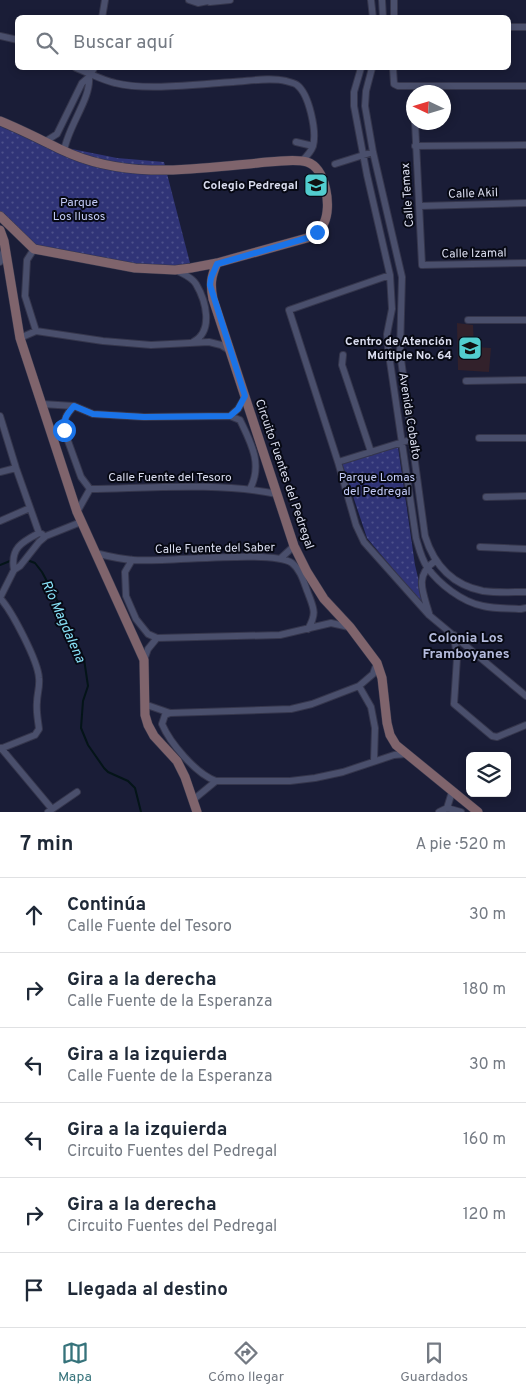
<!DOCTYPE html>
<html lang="es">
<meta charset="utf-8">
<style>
body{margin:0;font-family:Overpass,sans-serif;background:#f2f2f3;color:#1f2937}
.controls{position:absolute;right:15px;bottom:15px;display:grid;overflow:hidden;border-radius:8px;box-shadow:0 2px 8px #0003}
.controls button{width:45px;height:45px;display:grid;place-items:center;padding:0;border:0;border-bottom:1px solid #e0e1e3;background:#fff;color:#1f2937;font:25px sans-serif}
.compass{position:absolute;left:406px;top:85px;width:45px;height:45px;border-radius:50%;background:#fff;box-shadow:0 2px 8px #0003;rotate:274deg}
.stop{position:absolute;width:15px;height:15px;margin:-11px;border:4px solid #1a73e8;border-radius:50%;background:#fff}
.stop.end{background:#1a73e8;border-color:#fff;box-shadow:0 1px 5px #0008}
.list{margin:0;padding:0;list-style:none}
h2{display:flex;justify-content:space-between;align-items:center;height:65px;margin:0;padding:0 20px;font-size:21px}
h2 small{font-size:16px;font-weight:400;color:#747a83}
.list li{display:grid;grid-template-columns:32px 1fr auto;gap:15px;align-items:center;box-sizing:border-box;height:75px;padding:0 20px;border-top:1px solid #e0e1e3}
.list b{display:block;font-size:19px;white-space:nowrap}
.list p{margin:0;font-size:16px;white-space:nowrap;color:#747a83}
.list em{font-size:16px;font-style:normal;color:#747a83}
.icon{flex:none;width:28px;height:28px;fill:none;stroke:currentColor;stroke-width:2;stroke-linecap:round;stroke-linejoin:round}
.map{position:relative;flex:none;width:526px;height:812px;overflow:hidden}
.search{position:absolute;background:#fff;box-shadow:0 2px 8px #0003;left:15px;right:15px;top:15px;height:55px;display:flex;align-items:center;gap:12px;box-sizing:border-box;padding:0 18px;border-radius:8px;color:#747a83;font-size:19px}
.sheet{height:515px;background:#fff}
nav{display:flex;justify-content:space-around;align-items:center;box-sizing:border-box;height:70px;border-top:1px solid #e0e1e3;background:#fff;font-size:14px;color:#747a83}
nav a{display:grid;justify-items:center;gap:2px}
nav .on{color:#36737b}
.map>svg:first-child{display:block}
.education{fill:#32212b}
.park{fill:url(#park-dots)}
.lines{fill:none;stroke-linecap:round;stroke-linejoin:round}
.stream{stroke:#041418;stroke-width:2}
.street-casing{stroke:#35364c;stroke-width:8}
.secondary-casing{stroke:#35364c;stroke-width:10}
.street{stroke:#4a4f6c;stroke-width:6}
.secondary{stroke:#7f646c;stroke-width:9}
.route{stroke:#1a73e8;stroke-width:6}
.labels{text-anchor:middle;stroke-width:4;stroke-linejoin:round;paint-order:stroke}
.poi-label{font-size:12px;font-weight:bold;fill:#daddef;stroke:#070914;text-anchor:end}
.street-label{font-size:12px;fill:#daddef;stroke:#070914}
.park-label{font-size:12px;fill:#c3cbf6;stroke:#070914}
.water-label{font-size:14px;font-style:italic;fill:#88e1f7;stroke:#070914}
.neighbourhood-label{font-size:14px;font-weight:bold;fill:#b5bcde;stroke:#070914}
</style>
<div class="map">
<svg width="526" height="812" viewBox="0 0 526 812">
<defs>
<pattern id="park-dots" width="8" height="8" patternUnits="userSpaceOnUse" patternTransform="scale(1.25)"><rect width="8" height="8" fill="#303477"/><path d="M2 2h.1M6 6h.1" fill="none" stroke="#4d518b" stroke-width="1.8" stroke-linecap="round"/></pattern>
</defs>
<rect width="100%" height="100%" fill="#1a1d37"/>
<path class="education" d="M457,323L473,325L474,347L491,348L489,372L458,370Z"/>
<path class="park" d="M0,120L67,148L117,158L164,162L190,263L174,267L135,268L34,249L0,216Z
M398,447L415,565L425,607L367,538L342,463Z"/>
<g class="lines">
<path class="stream" d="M27,560L35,563L42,572L57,600L84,659L88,686L83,701L81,728L88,745L104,768L108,772L128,781L135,788L141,812
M0,565L10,561"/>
<g class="street-casing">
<path id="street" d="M189,0L198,3L213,0
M371,0L373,18
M382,0L383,18
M210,2L230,0
M102,18L105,0
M394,18V0
M508,27H526
M0,36L18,40
M76,68C89,73 102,80 115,83C146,91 201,84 233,82C250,81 270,77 286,81C289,82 295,83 297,85C309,94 317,131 313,146C311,152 307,156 302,161
M361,68L354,92V106L367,175L390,275L392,309L387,334L388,348L416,538C419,548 421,558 427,567C439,584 462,602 483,606C495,609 509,608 521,609L526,608
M372,68L366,91L365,106L373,152L402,277L400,352L425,536C434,565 452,585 483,591C497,593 512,592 526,592
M393,68L394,84L398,86H526
M415,122L422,265L526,263
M46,141L57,134L82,83L89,77L94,68
M296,142L313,146
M415,146L526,145
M64,151C68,126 91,99 89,77
M335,164L373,152
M420,206L526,203
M34,249L27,260L25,296L36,331
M0,262L4,250
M176,270C183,274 192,277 196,284C206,301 214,331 193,342
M390,275L289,310L338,462L356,525L364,542L429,615L526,696
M468,320H526
M20,338L36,331L103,341L151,345L209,342L221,345L229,350
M343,355L342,365L371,452
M466,381L526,380
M42,404L74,406L93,414L144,417L230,416L238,409L245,397
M74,406C67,414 63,419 64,430L81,477L90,489C150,488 218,482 277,494
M0,416L16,468L39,533
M230,416L240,420C251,443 263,464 250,489
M479,438H526
M338,462L406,441
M0,472L16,468
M486,497L526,496
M77,512L90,489
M0,521L30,508
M480,547L526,549
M95,553C107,556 120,559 133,560C164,563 272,549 292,563C301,570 304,583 308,593C314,609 317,613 308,629
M281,558L294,546
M132,560L125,572L126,596L136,619L148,634L157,638
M14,570C10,548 22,542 39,533L42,534
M0,598L14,570L20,566L39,542L46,536L81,522
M429,613C423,592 414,576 435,561
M454,635L457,658L454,704L492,736L497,737L526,725
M144,660L148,649L157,638L280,635L331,623L349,627
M359,686L371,707L375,728L374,761
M144,704L170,713L291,709L312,704L359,686L373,674L377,663
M170,713L165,715L162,724C170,743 196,774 216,781
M1,748L52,809
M0,749L35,735L39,729C38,720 36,711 37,702C37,694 40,687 39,678C38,661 12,611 0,598
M193,800L216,781H290L315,778L343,772L394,755L406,754
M447,808L461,812
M48,812L77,792
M439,812L447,808L452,792"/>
</g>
<g class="secondary-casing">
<path id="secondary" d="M0,121C22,130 41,140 62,150C89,163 122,169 151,170C187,171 223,166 258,163C271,162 295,158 307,162C326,168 332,207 324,223C321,230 314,234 307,238L217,263L191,268L175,270L135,268L34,249L0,216
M0,230L4,241L20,338L77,512L144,660L145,715L148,725L154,736L177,761L185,777L197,812
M217,263C211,277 210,284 213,299L294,546L307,572L324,599L350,627L377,663L382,678L387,723L390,735L396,745L478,812"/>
</g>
<use href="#street" class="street"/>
<use href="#secondary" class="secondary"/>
</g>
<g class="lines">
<path class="route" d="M64,430C63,419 67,414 74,406L93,414L144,417L230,416L238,409L245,396L210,285L211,278L217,264L307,238L317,232"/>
</g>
<defs>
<g id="school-square" transform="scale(1.25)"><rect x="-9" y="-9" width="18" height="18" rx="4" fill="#52cdcf" stroke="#070914"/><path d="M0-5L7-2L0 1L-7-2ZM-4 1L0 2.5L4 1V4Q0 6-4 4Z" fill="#111"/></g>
</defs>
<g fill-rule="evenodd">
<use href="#school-square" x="316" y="185"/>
<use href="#school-square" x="470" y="348"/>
</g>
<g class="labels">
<g class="poi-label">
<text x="298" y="189">Colegio Pedregal</text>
<text x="452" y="345">Centro de Atención<tspan x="452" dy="14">Múltiple No. 64</tspan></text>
</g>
<g class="street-label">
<text transform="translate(473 193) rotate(-2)" y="4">Calle Akil</text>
<text transform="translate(407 195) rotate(-94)" y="4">Calle Temax</text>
<text transform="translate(474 253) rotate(-1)" y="4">Calle Izamal</text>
<text transform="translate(410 416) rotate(81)" y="4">Avenida Cobalto</text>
<text transform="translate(285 474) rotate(71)" y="4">Circuito Fuentes del Pedregal</text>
<text x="170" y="481">Calle Fuente del Tesoro</text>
<text transform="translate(215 548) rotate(-1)" y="4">Calle Fuente del Saber</text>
</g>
<g class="park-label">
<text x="79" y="206">Parque<tspan x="79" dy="14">Los Ilusos</tspan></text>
<text x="377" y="481">Parque Lomas<tspan x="377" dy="14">del Pedregal</tspan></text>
</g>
<g class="water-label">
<text transform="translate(64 621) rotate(66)" y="5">Río Magdalena</text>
</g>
<g class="neighbourhood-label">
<text x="466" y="642">Colonia Los<tspan x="466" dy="16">Framboyanes</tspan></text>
</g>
</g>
</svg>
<div class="controls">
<button><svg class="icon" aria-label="layers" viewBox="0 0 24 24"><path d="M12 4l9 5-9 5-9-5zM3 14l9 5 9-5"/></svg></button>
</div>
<svg class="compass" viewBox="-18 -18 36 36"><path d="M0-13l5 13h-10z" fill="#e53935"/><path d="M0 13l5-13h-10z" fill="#747a83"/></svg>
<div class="stop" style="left:64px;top:430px"></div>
<div class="stop end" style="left:317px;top:232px"></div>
<div class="search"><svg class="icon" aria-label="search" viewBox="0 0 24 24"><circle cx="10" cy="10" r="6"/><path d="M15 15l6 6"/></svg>Buscar aquí</div>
</div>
<section class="sheet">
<h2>7 min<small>A pie · 520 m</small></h2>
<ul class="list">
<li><svg class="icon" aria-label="ahead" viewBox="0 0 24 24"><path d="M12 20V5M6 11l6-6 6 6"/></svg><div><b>Continúa</b><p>Calle Fuente del Tesoro</p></div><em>30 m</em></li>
<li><svg class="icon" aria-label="right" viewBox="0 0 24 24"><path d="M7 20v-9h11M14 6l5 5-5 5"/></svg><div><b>Gira a la derecha</b><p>Calle Fuente de la Esperanza</p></div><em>180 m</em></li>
<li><svg class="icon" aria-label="left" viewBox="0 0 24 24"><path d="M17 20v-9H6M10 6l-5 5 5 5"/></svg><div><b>Gira a la izquierda</b><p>Calle Fuente de la Esperanza</p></div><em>30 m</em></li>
<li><svg class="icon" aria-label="left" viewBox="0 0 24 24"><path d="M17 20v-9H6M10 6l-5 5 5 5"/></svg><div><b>Gira a la izquierda</b><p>Circuito Fuentes del Pedregal</p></div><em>160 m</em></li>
<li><svg class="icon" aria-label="right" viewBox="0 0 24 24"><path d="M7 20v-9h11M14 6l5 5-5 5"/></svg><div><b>Gira a la derecha</b><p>Circuito Fuentes del Pedregal</p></div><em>120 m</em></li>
<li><svg class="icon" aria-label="arrive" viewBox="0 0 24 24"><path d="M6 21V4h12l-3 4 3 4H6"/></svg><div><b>Llegada al destino</b></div></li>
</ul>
</section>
<nav>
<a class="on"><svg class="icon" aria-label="map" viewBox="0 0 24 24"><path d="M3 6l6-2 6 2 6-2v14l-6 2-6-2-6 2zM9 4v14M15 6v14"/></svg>Mapa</a>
<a><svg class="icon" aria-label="directions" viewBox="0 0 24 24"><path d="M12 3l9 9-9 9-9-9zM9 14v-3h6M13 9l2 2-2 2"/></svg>Cómo llegar</a>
<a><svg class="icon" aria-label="saved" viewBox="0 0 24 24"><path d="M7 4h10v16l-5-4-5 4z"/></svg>Guardados</a>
</nav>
